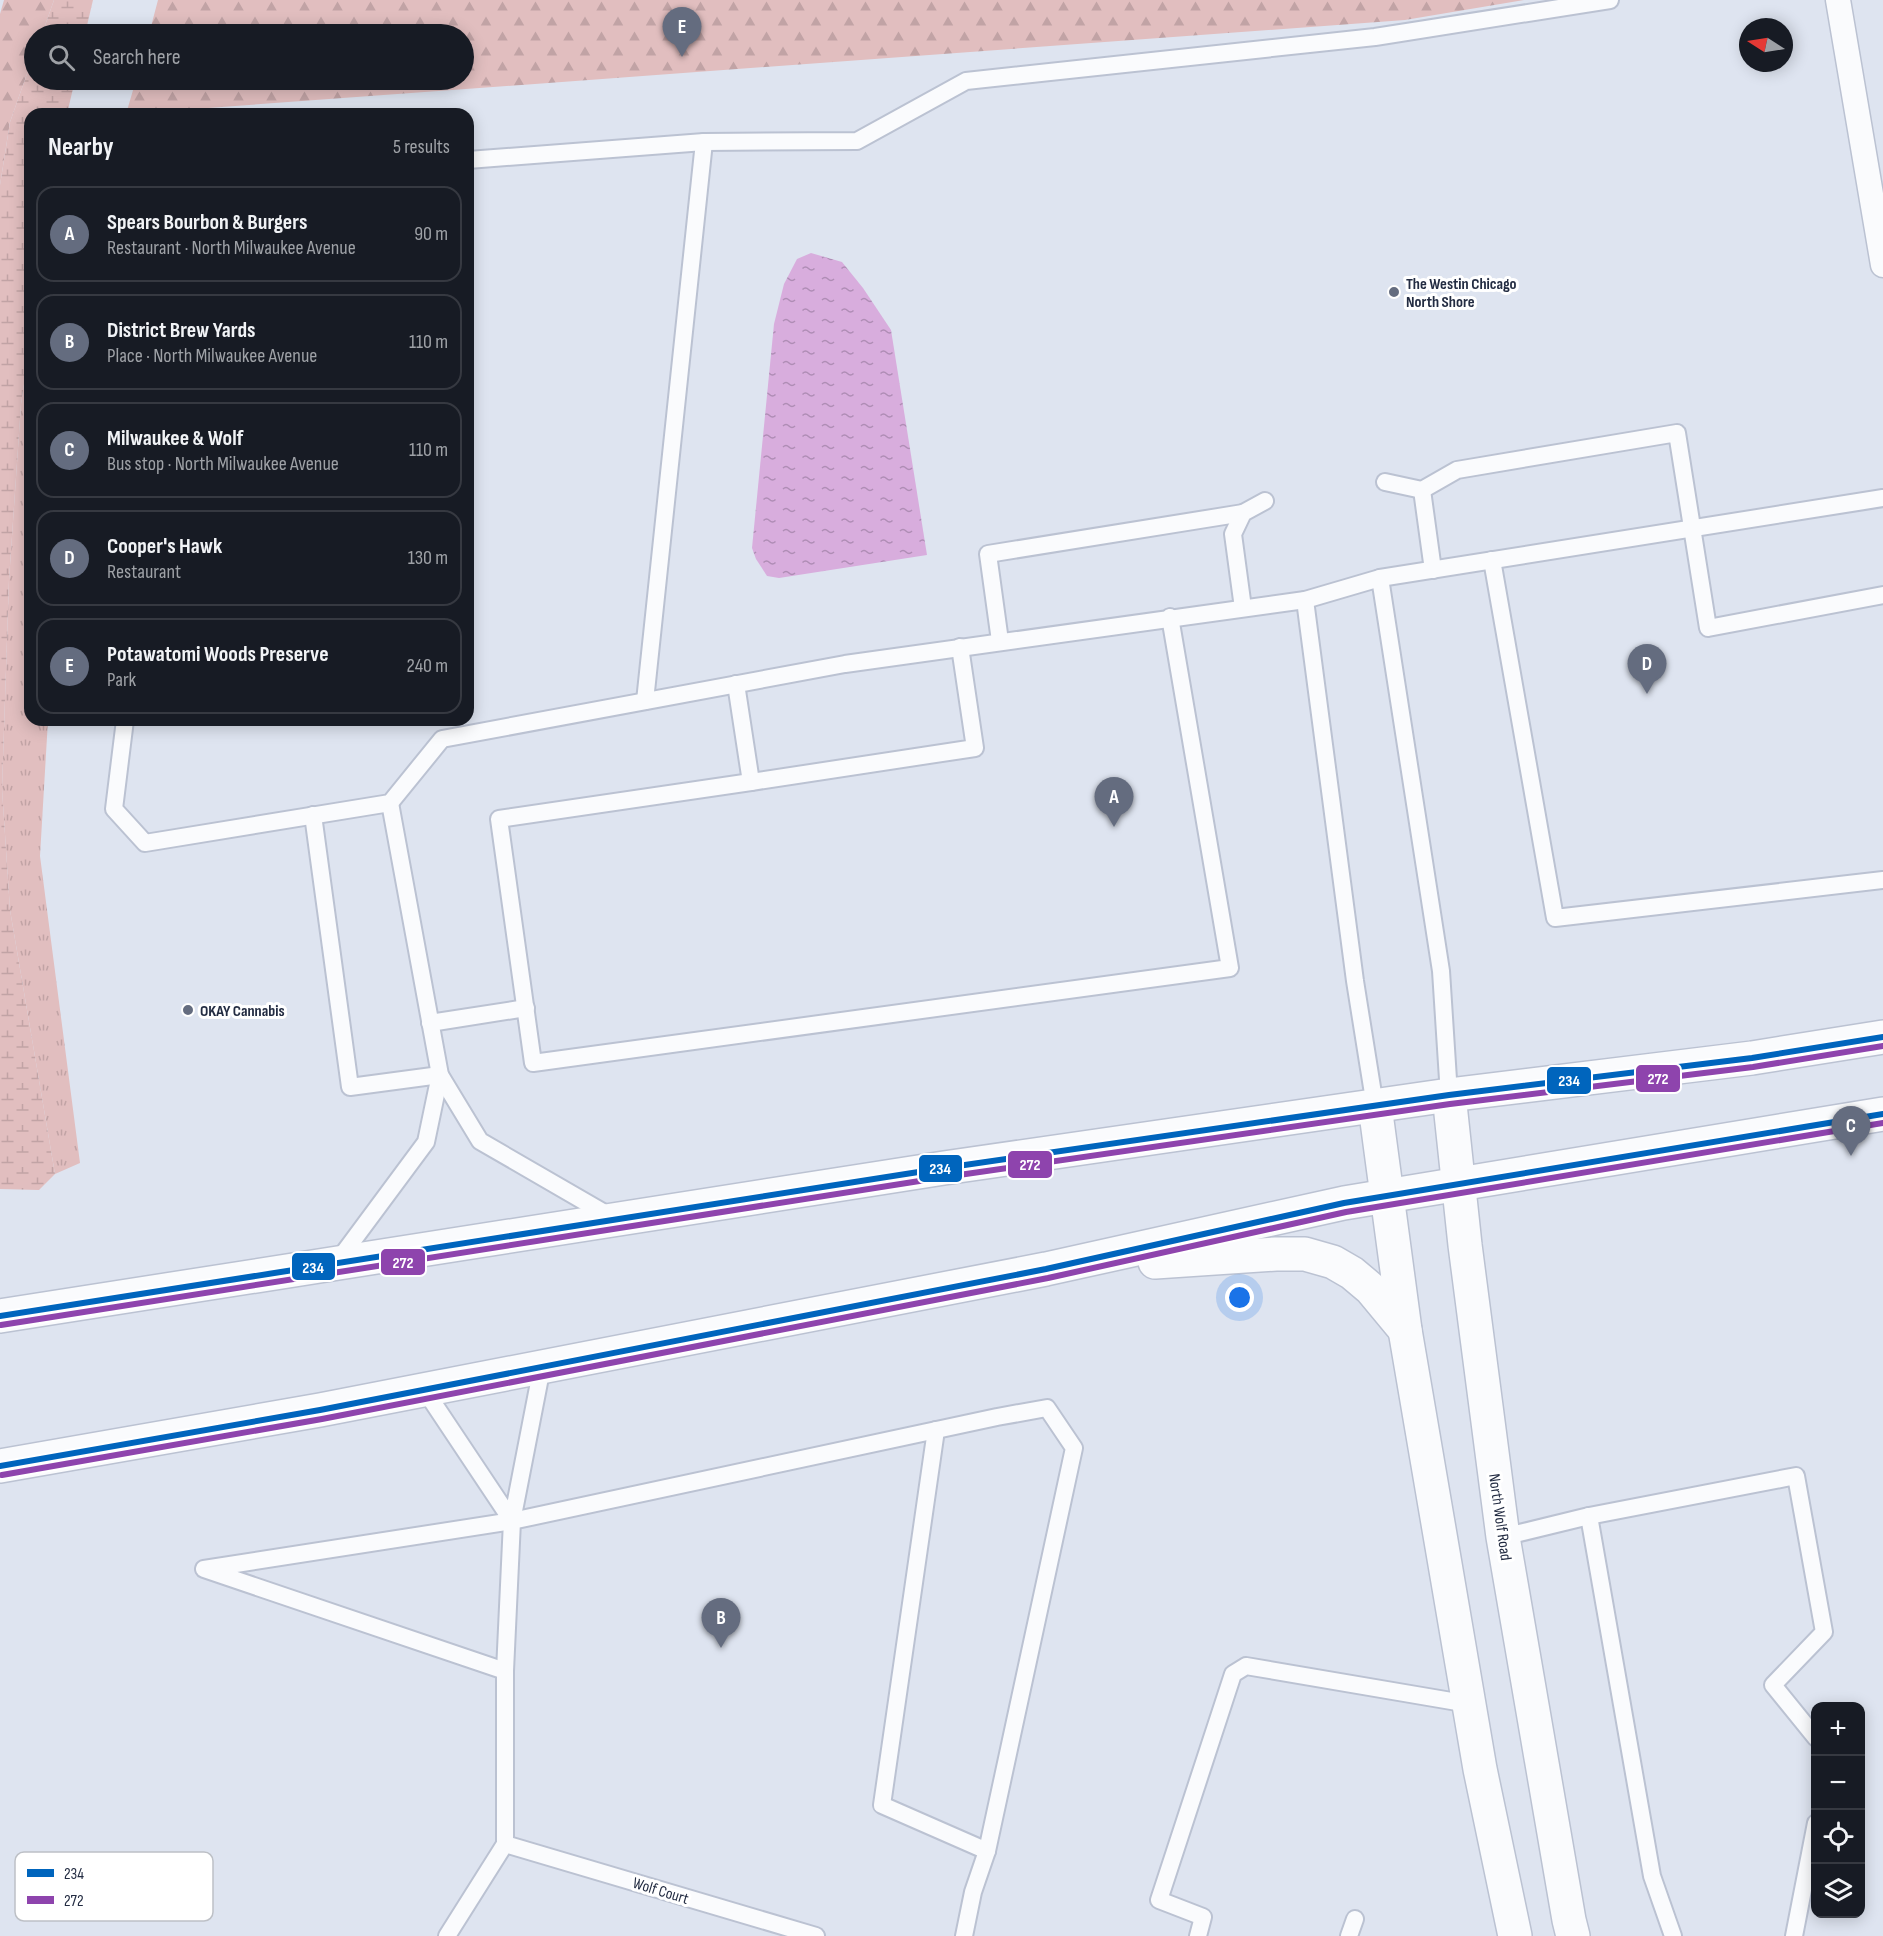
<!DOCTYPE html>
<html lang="en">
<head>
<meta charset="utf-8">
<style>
	body { margin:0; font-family:"Sofia Sans Condensed",sans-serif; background:#20242c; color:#f1f3f6 }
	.controls { position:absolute; right:18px; bottom:18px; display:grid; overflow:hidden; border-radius:12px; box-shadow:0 3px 15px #0003 }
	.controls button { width:54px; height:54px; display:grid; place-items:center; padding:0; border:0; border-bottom:2px solid #363941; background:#171b24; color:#f1f3f6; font:30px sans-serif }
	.compass { position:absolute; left:1739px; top:18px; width:54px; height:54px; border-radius:50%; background:#171b24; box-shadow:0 3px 15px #0003; rotate:282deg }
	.you { position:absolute; left:1240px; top:1298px; width:21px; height:21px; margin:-15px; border:4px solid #fff; border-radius:50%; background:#1a73e8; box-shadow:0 0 0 9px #1a73e833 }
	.badge { display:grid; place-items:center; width:39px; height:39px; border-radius:50%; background:#646c7f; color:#fff; font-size:20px; font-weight:700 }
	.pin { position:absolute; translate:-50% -50px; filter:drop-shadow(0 2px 3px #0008) }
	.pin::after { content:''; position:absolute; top:32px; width:21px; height:18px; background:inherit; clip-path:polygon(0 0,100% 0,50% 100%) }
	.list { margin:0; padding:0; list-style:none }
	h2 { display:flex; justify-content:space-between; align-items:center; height:78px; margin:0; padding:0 24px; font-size:26px }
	h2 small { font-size:20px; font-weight:400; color:#9ea1a6 }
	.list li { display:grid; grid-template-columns:39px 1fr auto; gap:18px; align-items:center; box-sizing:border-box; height:96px; margin:0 12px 12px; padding:0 12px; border:2px solid #363941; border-radius:18px }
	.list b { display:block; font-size:22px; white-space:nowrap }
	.list p { margin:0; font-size:20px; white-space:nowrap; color:#9ea1a6 }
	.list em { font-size:20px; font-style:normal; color:#9ea1a6 }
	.icon { flex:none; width:33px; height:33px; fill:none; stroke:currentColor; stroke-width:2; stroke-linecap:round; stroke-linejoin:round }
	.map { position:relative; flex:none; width:1883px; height:1936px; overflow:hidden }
	.search { position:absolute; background:#171b24; box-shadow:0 3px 15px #0003; left:24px; top:24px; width:450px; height:66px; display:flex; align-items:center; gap:15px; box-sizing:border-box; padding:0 21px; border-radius:33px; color:#9ea1a6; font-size:22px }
	.panel { position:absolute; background:#171b24; box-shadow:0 3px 15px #0003; left:24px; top:108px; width:450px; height:618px; border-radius:18px }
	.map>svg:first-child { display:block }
	.grass { fill:url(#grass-tufts) }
	.forest { fill:url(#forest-firs) }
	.wetland { fill:url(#wetland-marsh) }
	.water { fill:url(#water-ripples) }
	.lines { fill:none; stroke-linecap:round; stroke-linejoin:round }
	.service-casing { stroke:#bbc2d2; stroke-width:20 }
	.pedestrian-casing { stroke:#bbc2d2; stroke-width:27 }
	.secondary-casing { stroke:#bbc2d2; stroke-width:36 }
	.primary-casing { stroke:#bbc2d2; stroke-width:36 }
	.service { stroke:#fafbfd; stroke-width:16 }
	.pedestrian { stroke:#fafbfd; stroke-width:24 }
	.secondary { stroke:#fafbfd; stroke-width:33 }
	.primary { stroke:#fafbfd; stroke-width:33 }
	.bus-1-casing { stroke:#fff; stroke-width:10 }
	.bus-2-casing { stroke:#fff; stroke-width:10 }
	.bus-1 { stroke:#0065bd; stroke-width:6 }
	.bus-2 { stroke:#8e44ad; stroke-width:6 }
	.poi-dot { fill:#646c7f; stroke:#fff; stroke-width:2 }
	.labels { text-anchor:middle; stroke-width:6; stroke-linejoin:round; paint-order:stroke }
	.poi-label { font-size:16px; font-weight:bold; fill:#232c42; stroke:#fff; text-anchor:start }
	.street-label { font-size:16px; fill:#232c42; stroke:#fff }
	.key { fill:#fff; stroke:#bdc0c6; stroke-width:1.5 }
	.key-label { font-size:16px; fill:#232c42 }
	.line-badge { stroke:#fff; stroke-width:2 }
	.badge-label { font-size:16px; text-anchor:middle; font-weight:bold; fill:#fff }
</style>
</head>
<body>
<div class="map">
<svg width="1883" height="1936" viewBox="0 0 1883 1936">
	<defs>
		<pattern id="grass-tufts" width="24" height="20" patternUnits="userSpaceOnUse" patternTransform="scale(1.5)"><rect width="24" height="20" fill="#e1bebf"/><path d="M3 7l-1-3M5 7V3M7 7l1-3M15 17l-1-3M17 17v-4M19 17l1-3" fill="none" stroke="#c1a3a5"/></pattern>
		<pattern id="forest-firs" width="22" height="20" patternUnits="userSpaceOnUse" patternTransform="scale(1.5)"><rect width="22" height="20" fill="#e1bebf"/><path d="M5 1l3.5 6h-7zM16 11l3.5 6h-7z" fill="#c1a3a5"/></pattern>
		<pattern id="wetland-marsh" width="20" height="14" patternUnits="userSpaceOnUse" patternTransform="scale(1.5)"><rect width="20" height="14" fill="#e1bebf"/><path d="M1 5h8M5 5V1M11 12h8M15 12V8" fill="none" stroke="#c1a3a5"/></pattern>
		<pattern id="water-ripples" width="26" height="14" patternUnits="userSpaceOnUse" patternTransform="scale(1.5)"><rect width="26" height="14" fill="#d8addd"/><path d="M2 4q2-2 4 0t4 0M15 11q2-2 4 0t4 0" fill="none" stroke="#af8db5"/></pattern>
	</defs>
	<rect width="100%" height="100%" fill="#dee4f0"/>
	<polygon class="grass" points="30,344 30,720 48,720 40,856 80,1163 55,1174 10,910 2,789 9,580 21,404"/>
	<g class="forest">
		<polygon points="4,0 54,0 42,34 34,34 34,54 10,122 0,185 0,14"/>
		<polygon points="158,0 1524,0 1405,20 126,114 136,80 464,80 464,34 149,34"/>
	</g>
	<g class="wetland">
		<polygon points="54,0 93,0 85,34 42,34"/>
		<polygon points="34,54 34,80 75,80 67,114 30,114 30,344 21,404 9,580 2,789 10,910 55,1174 39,1190 0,1189 0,185 10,122"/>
	</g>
	<polygon class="water" points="811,253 842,262 863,288 891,330 927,555 779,578 767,576 756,559 752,548 774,324 784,284 797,259"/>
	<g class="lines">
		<defs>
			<g id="service">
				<polyline points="468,160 704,142 857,141 966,81 1375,37 1610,0"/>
				<polyline points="1385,482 1422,490 1457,470 1677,433 1708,628 1883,595"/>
				<polyline points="1422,490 1433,570"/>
				<polyline points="1492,560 1555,918 1883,880"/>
				<polyline points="1380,578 1441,971 1449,1095"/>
				<polyline points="1305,600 1355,981 1375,1106"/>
				<polyline points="1243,608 1233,534 1243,513 1265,501"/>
				<polyline points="1000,641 988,554 1243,513"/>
				<polyline points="736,684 751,782 499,819 533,1063 1230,968 1170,617"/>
				<polyline points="645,701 704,142"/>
				<polyline points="125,720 114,809 145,843 390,803 442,739 845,664 1305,600 1380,578 1883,498"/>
				<polyline points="751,782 975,748 960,647"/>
				<polyline points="390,803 440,1075 480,1141 613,1218"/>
				<polyline points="313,815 350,1087 440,1075"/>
				<polyline points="430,1023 526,1008"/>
				<polyline points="337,1262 426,1142 440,1075"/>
				<polyline points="424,1389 512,1521 542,1367"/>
				<polyline points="936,1430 882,1805 987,1851"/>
				<polyline points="1589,1516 1652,1876 1673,1936"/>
				<polyline points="1503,1537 1589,1516 1796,1476 1824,1632 1773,1685 1816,1738"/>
				<polyline points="505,1671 204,1569 512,1521"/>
				<polyline points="505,1844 816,1936"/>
				<polyline points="447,1936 505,1844 505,1671 512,1521 997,1417 1047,1408 1074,1448 987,1851 973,1892 964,1936"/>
				<polyline points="1198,1936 1203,1917 1159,1900 1233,1674 1246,1666 1469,1704"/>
				<polyline points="1349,1936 1355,1919"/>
				<polyline points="1794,1936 1816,1823"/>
			</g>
			<polyline id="pedestrian" points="1838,0 1883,265"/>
			<g id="secondary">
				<polyline points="1449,1095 1465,1245 1503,1537 1569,1920 1573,1936"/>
				<polyline points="1375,1106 1405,1330 1480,1769 1515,1936"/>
			</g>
			<g id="primary">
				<polyline points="1155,1262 1276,1254 1305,1254 1333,1262 1352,1273 1371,1289 1405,1330"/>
				<polyline points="0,1316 944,1168 1449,1095 1752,1058 1883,1037"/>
				<polyline points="0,1466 320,1410 1046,1269 1344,1203 1883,1114"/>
			</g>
		</defs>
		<use href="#service" class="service-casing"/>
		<use href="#pedestrian" class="pedestrian-casing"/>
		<use href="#secondary" class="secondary-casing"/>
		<use href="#primary" class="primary-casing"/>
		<use href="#service" class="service"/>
		<use href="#pedestrian" class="pedestrian"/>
		<use href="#secondary" class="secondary"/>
		<use href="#primary" class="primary"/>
		<defs>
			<g id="bus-1">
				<polyline points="0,1316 944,1168 1449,1095 1752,1058 1883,1037"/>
				<polyline points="0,1466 320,1410 1046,1269 1344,1203 1883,1114"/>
			</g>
			<g id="bus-2">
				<polyline points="1,1325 945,1177 1450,1104 1753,1067 1883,1046"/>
				<polyline points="2,1475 322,1419 1048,1278 1346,1212 1883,1123"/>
			</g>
		</defs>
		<use href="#bus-1" class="bus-1-casing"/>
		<use href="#bus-2" class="bus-2-casing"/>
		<use href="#bus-1" class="bus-1"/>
		<use href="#bus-2" class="bus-2"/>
	</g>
	<g class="poi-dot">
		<circle cx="1394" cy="292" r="6"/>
		<circle cx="188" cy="1010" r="6"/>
	</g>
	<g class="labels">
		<g class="poi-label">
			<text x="1406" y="289">The Westin Chicago<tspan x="1406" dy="18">North Shore</tspan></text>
			<text x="200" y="1016">OKAY Cannabis</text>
		</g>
		<g class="street-label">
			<text transform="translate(1501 1517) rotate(82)" y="6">North Wolf Road</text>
			<text transform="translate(661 1890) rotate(17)" y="6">Wolf Court</text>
		</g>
	</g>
	<rect x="15" y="1852" width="198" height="69" rx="9" class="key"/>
	<rect x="27" y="1869" width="27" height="8" fill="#0065bd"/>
	<rect x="27" y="1896" width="27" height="8" fill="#8e44ad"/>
	<g class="key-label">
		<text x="64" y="1879">234</text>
		<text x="64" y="1906">272</text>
	</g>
	<g class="line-badge">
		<rect x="1635" y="1064" width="46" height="29" rx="6" fill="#8e44ad"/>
		<rect x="1546" y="1066" width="46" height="29" rx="6" fill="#0065bd"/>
		<rect x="1007" y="1150" width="46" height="29" rx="6" fill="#8e44ad"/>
		<rect x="918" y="1154" width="45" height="29" rx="6" fill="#0065bd"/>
		<rect x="380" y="1248" width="46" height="28" rx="6" fill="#8e44ad"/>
		<rect x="291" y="1252" width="45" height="29" rx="6" fill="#0065bd"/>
	</g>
	<g class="badge-label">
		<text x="1658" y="1084">272</text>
		<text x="1569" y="1086">234</text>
		<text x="1030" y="1170">272</text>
		<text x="940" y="1174">234</text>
		<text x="403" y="1268">272</text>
		<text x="313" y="1273">234</text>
	</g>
</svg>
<div class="controls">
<button>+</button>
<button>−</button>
<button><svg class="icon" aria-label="locate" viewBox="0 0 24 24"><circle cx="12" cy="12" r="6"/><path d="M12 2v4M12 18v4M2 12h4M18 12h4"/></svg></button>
<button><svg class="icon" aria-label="layers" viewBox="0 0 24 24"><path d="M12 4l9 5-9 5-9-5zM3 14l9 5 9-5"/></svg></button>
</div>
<svg class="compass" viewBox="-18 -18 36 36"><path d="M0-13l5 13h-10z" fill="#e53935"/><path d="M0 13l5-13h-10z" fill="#9ea1a6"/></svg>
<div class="you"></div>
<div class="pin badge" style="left:1114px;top:827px">A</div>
<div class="pin badge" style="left:721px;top:1648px">B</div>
<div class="pin badge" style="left:1851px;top:1156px">C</div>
<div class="pin badge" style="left:1647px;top:694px">D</div>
<div class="pin badge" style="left:682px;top:57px">E</div>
<div class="search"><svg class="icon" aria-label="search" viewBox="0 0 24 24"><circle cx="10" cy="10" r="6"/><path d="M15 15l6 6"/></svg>Search here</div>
<section class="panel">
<h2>Nearby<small>5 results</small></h2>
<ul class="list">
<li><span class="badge">A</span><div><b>Spears Bourbon &amp; Burgers</b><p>Restaurant · North Milwaukee Avenue</p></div><em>90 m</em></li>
<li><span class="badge">B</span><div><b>District Brew Yards</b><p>Place · North Milwaukee Avenue</p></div><em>110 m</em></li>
<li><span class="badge">C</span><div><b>Milwaukee &amp; Wolf</b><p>Bus stop · North Milwaukee Avenue</p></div><em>110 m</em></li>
<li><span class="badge">D</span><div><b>Cooper's Hawk</b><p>Restaurant</p></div><em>130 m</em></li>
<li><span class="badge">E</span><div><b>Potawatomi Woods Preserve</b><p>Park</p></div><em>240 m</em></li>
</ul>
</section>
</div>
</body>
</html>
